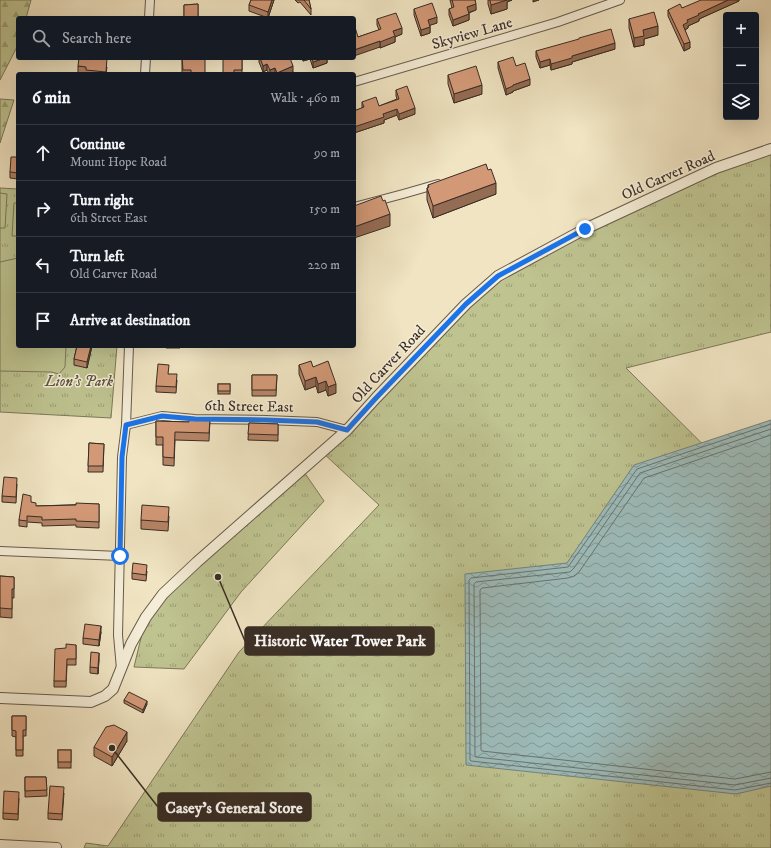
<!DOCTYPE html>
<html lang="en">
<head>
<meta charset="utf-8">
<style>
	body { margin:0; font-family:"IM FELL DW Pica",serif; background:#20242c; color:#f1f3f6 }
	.controls { position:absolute; right:12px; top:12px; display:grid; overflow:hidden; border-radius:4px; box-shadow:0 4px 16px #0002 }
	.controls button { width:36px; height:36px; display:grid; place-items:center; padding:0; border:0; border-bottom:1px solid #363941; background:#171b24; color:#f1f3f6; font:20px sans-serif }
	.stop { position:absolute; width:12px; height:12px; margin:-9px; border:3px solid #1a73e8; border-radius:50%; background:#fff }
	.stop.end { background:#1a73e8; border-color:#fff; box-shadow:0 1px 4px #0008 }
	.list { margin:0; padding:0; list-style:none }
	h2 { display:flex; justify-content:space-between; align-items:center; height:52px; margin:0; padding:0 16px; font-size:17px }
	h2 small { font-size:13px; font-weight:400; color:#9ea1a6 }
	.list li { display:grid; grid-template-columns:26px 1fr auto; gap:12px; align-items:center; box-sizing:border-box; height:56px; padding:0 16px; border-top:1px solid #363941 }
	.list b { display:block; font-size:15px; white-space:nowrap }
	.list p { margin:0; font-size:13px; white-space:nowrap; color:#9ea1a6 }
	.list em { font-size:13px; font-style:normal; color:#9ea1a6 }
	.icon { flex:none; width:22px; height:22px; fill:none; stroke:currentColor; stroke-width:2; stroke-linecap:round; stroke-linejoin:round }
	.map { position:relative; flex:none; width:771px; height:848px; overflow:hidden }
	.search { position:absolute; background:#171b24; box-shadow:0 4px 16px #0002; left:16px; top:16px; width:340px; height:44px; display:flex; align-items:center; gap:10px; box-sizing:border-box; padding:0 14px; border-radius:4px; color:#9ea1a6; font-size:15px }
	.panel { position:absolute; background:#171b24; box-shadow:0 4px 16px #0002; left:16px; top:72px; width:340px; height:276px; border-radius:4px }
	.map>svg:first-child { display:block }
	.forest { fill:url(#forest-firs); stroke:#7b785a }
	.park { fill:url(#park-tufts); stroke:#7b785a }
	.garden { fill:#bec390; stroke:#7b785a }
	.water { fill:url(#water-waves); stroke:#75837f }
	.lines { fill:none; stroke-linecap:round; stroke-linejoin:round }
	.shore { stroke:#6a7470; stroke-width:1 }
	.minor-casing { stroke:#665b4c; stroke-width:10 }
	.tertiary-casing { stroke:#665b4c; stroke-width:12 }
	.minor { stroke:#f5edd7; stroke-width:8 }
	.tertiary { stroke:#f5edd7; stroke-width:10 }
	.wall { fill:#b58466; stroke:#382d25 }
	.shaded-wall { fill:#946b53; stroke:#382d25 }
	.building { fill:#d39977; stroke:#382d25 }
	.route { stroke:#1a73e8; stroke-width:5 }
	.labels { text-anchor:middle; stroke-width:3; stroke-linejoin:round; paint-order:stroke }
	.street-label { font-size:15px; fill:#382d25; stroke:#f5edd7 }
	.park-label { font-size:15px; font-style:italic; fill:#5a5240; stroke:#f5edd7 }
	.leader { fill:none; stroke:#382d25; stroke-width:1.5 }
	.callout-dot { fill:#382d25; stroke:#f5edd7; stroke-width:1.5 }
	.callout { fill:#382d25; stroke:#382d25; stroke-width:1.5 }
	.callout-label { font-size:16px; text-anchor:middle; font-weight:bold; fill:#fff }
</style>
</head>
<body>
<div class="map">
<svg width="771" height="848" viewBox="0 0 771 848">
	<defs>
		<pattern id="forest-firs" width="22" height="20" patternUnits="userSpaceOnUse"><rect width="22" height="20" fill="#bec390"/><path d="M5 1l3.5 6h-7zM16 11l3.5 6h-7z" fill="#9b9f75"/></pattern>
		<pattern id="park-tufts" width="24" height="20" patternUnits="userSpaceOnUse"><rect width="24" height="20" fill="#bec390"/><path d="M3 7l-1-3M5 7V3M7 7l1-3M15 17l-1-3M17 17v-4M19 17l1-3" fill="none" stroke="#9b9f75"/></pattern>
		<pattern id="water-waves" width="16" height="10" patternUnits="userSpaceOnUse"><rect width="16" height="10" fill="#9dbcbb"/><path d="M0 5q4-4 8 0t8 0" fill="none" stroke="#819998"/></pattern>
	</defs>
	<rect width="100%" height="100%" fill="#f0e4c2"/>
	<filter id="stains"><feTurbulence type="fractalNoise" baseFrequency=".005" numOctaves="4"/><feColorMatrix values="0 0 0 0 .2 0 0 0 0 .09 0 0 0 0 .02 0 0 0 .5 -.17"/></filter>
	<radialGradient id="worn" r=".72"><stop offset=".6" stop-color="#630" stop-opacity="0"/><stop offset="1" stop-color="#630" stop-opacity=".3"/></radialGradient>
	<g class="forest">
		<polygon points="0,0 31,0 26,18 18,18 18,45 0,80"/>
		<polygon points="0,99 14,100 0,143"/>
	</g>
	<g class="park">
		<polygon points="771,150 771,332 626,368 771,512 771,848 84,848 86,843 108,846 239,652 379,505 322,452 498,276 743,159"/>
		<polygon points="0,188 18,189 18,346 117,346 111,418 0,412"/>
		<polygon points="302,469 324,501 241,592 184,669 134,667 146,617 163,594"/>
	</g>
	<g class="garden">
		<polygon points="0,193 7,194 5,228 0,228"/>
		<polygon points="14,203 18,203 18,236 12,236"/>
		<polygon points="18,258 18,346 66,346 65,367 59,374 51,372 0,371 0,262"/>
	</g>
	<polygon class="water" points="771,420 771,786 736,794 466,765 465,574 567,563 634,465"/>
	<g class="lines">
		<g class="shore">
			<polyline points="771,424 637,469 568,567 471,578 469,580 470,760 471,761 735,790 771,783"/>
			<polyline points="771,429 640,473 574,568 570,572 476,582 474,584 475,755 476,757 735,785 771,778"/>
			<polyline points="771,435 644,478 579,572 574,576 568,578 482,588 480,590 481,750 482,751 735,779 771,772"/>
		</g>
		<defs>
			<g id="minor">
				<polyline points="149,18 150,0"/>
				<polyline points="145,74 146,58"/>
				<polyline points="354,82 558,22 620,0"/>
				<polyline points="354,207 403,194 438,184"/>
				<polyline points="126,425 162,416 195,419 266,420 317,422 347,430"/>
				<polyline points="0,551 120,556"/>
				<polyline points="121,669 118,635 122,457 126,425 129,346"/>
				<polyline points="0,844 57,847"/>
			</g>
			<polyline id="tertiary" points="0,698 91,702 105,696 113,689 131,644 146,617 163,594 197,562 347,430 376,398 466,304 498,276 585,229 716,168 771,149"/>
		</defs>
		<use href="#minor" class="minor-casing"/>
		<use href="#tertiary" class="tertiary-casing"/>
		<use href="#minor" class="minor"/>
		<use href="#tertiary" class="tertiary"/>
	</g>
	<g class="wall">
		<polygon points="251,0 274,0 268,18 249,11 249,5"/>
		<polygon points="295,0 309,0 311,9 311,15 300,2 298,3"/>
		<polygon points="450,0 475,0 476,10 469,13 469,20 453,26 449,15 449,9 452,8"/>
		<polygon points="488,0 512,0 507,2 507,9 491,14 488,4"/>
		<polygon points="739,0 739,1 699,19 699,21 688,26 688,28 685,30 690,48 684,51 668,16 668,10"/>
		<polygon points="198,4 198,18 184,18 184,5"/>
		<polygon points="414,9 437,23 430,25 430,33 421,36 414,15"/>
		<polygon points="377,19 402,34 395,37 395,42 380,48 380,47 358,37 379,30 377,25"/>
		<polygon points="629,19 658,35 644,39 644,45 634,47 629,28"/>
		<polygon points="615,49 572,62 572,64 551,70 550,65 540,68 536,57 536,51"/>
		<polygon points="182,58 205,74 182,74"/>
		<polygon points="242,58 242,74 223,74"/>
		<polygon points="259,58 283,58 293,72 289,74 269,74 267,70 263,72 259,62"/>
		<polygon points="302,58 327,58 327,63 313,68 310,59 303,61"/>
		<polygon points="498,62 516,66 530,85 513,91 513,92 506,95 498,68"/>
		<polygon points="78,66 107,67 106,74 78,74"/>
		<polygon points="448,75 482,94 454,103 448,84"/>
		<polygon points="396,90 415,114 399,120 397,115 384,120 384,123 354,133 354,111 362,108 362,102 379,106 397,99 396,96"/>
		<polygon points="18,157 18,179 10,178 10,172"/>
		<polygon points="428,185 496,194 433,218 427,200 427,188 428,188"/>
		<polygon points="77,346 92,346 87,368 74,365 74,359"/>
		<polygon points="166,346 181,346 180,348 166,348"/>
		<polygon points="299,365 313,367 336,393 328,396 326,390 318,393 316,386 305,390 299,374"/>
		<polygon points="169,374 177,380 176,393 156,392 156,386"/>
		<polygon points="252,375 277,375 276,396 252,396"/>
		<rect x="218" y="384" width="12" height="10"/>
		<polygon points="210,419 209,441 175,440 174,466 163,465 163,445 156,445 156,421 189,422"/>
		<polygon points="249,423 278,424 278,441 248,440"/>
		<polygon points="89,443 104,444 103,472 88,472"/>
		<polygon points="17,484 16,503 2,502 2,496"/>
		<polygon points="31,502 36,506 99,504 99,528 76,527 76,525 42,526 42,523 27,522 27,527 19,526 19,520"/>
		<polygon points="169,516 168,531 141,529 141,520"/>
		<polygon points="147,571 146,581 132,579 132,573"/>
		<polygon points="0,576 14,577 14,598 12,598 12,618 0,617"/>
		<polygon points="101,632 99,646 83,644 83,638"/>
		<polygon points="76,645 76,665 67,665 66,687 54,687 54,681 66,648"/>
		<polygon points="99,659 98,674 90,673 90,667"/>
		<polygon points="124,700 147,704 143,713 124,703"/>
		<polygon points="12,716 26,716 26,736 23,736 23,756 16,756 16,737 12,736"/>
		<polygon points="127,741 112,766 94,756 94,747"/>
		<rect x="58" y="750" width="13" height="18"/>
		<polygon points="25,777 46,777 47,796 25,797"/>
		<polygon points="64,793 62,820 48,819 48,813"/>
		<polygon points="19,798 18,820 3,819 3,813"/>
	</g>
	<g class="shaded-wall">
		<polygon points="272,0 274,0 268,18 268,12"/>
		<polygon points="505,0 512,0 507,2 507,9 491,14 491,5"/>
		<polygon points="533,0 539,0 533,2"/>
		<polygon points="728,0 739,0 739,1 699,19 699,21 688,26 688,28 683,31 683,25 687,20 698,14"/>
		<polygon points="476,4 476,10 467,13 467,7"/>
		<polygon points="469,14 469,20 453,26 453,20"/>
		<polygon points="437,17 437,23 428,26 428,20"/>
		<polygon points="658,26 658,35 644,39 644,45 634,47 634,38 643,30"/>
		<polygon points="430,27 430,33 421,36 421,30"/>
		<polygon points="402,28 402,34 395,37 395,42 380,48 380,42 393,31"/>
		<polygon points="380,41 380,47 354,56 354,50"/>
		<polygon points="690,42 690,48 684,51 684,44"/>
		<polygon points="615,43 615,49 572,62 572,64 551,70 551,64 572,56"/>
		<polygon points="303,58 310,58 310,59 303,61"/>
		<polygon points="325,58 327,58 327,63 313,68 313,62"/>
		<polygon points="550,59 550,65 540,68 540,62"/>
		<polygon points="267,64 267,70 263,72 263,66"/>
		<polygon points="293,66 293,72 289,74 277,74 277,73"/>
		<polygon points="275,68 275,74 270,74 270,70"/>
		<polygon points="530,79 530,85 513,91 513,92 506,95 506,89 513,85"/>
		<polygon points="482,85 482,94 454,103 454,94"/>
		<polygon points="415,108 415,114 399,120 399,114"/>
		<polygon points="397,109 397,115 384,120 384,123 354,133 354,127 383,114"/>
		<polygon points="496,183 496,194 433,218 433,206"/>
		<polygon points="390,214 390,226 354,238 354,227"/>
		<polygon points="91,346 92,346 87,368 87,362"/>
		<polygon points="316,377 316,386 305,390 305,381"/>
		<polygon points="326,381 326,390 318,393 318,384"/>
		<polygon points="336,384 336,393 328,396 328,387"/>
		<polygon points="101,626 101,632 99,646 99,640"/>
		<polygon points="99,653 99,659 98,674 98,668"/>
		<polygon points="147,701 147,704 143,713 143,710"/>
		<polygon points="127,732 127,741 112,766 112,757"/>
	</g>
	<g class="building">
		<polygon points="251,0 272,0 268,12 249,5"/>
		<polygon points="304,0 309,0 311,9"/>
		<polygon points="452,0 475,0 476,4 467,7 469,14 453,20 449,9 454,7"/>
		<polygon points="490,0 507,0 491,5"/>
		<polygon points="701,0 728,0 698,14 699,15 687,20 688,22 683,25 690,42 684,44 668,10 680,4 682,8"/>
		<polygon points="432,3 437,17 428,20 430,27 421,30 414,9"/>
		<polygon points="198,4 198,17 184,17 184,5"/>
		<polygon points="654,12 658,26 643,30 644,36 634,38 629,19"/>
		<polygon points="396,13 402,28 393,31 395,36 380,42 380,41 354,50 354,24 358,37 381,29 377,19"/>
		<polygon points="611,29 615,43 572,56 572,58 551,64 550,59 540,62 536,51 579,39 579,38"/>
		<polygon points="513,57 516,66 525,63 530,79 513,85 513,86 506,89 498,62"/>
		<polygon points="79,58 107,58 106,72 86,70 86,67 78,66"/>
		<polygon points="182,58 205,58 205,74 191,74 191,70 183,70"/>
		<polygon points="223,58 242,58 242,70 234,70 234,74 223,74"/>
		<polygon points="260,58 283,58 283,59 284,58 290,58 293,66 277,73 275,68 270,70 267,64 263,66"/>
		<polygon points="312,58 325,58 313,62"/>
		<polygon points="476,66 482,85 454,94 448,75"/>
		<polygon points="407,86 415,108 399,114 397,109 383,114 384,117 354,127 354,111 364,107 362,102 376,97 379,106 399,99 396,90"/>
		<polygon points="11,157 18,157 18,173 10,172"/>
		<polygon points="486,164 488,170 491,169 496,183 433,206 427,188 429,187 428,185"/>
		<polygon points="381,196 383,201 385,200 390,214 354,227 354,206"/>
		<polygon points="77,346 91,346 87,362 74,359"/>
		<polygon points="311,361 313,367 328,361 336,384 328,387 326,381 318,384 316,377 305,381 299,365"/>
		<polygon points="158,364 169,365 168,374 177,374 176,387 156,386"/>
		<polygon points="252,375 277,375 276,390 252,390"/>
		<rect x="218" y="384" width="12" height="7"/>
		<polygon points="189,418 210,419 209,433 175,432 174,458 163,457 163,437 156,437 156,421 189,422"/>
		<polygon points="249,423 278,424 278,435 248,434"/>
		<polygon points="89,443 104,444 103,466 88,466"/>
		<polygon points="4,477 17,478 16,497 2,496"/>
		<polygon points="23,494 31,496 31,502 36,503 36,506 76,505 76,503 99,504 99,522 76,521 76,519 42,520 42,517 27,516 27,521 19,520"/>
		<polygon points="142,505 169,507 168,522 141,520"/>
		<polygon points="133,563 147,565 146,575 132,573"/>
		<polygon points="0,576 14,577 14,589 12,589 12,609 0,608"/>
		<polygon points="85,624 101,626 99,640 83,638"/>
		<polygon points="66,644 76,645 76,659 67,659 66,681 54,681 55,649 66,648"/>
		<polygon points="91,652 99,653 98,668 90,667"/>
		<polygon points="129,692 147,701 143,710 124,700"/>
		<polygon points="12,716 26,716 26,730 23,730 23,750 16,750 16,731 12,730"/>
		<polygon points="114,725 127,732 112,757 94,747 106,727"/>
		<rect x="58" y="750" width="13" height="12"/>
		<polygon points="25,777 46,777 47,790 25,791"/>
		<polygon points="50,786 64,787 62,814 48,813"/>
		<polygon points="4,791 19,792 18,814 3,813"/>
	</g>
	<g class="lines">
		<polyline class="route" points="120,556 122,457 126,425 162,416 195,419 266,420 317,422 347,430 376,398 466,304 498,276 585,229"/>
	</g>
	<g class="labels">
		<g class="street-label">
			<text transform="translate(472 33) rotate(-16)" y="5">Skyview Lane</text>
			<text transform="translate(668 175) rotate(-24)" y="5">Old Carver Road</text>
			<text transform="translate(388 364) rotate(-47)" y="5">Old Carver Road</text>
			<text transform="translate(249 406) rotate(1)" y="5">6th Street East</text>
		</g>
		<g class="park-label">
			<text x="79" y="386">Lion's Park</text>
		</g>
	</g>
	<path class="leader" d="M218 577L245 641M112 748L158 807"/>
	<g class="callout-dot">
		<circle cx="218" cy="577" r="4"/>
		<circle cx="112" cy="748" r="4"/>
	</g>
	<g class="callout">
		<rect x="245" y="627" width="189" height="28" rx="4"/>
		<rect x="158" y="793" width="153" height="28" rx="4"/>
	</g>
	<g class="callout-label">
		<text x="340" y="646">Historic Water Tower Park</text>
		<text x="234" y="813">Casey's General Store</text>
	</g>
	<rect width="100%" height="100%" filter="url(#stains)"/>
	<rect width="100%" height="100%" fill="url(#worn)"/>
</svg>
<div class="controls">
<button>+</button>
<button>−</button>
<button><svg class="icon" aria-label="layers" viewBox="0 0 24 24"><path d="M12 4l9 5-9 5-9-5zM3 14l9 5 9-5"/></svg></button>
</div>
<div class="stop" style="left:120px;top:556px"></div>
<div class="stop end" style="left:585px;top:229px"></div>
<div class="search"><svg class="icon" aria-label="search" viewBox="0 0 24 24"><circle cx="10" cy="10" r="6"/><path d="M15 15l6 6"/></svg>Search here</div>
<section class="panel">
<h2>6 min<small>Walk · 460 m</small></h2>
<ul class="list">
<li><svg class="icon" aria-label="ahead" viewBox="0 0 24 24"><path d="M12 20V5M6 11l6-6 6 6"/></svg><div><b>Continue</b><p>Mount Hope Road</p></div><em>90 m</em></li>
<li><svg class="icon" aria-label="right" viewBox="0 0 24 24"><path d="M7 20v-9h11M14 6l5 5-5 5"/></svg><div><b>Turn right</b><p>6th Street East</p></div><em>150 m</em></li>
<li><svg class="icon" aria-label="left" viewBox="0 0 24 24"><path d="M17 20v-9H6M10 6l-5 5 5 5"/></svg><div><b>Turn left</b><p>Old Carver Road</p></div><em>220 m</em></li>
<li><svg class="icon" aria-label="arrive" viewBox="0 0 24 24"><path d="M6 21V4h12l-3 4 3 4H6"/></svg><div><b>Arrive at destination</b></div></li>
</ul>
</section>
</div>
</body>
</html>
